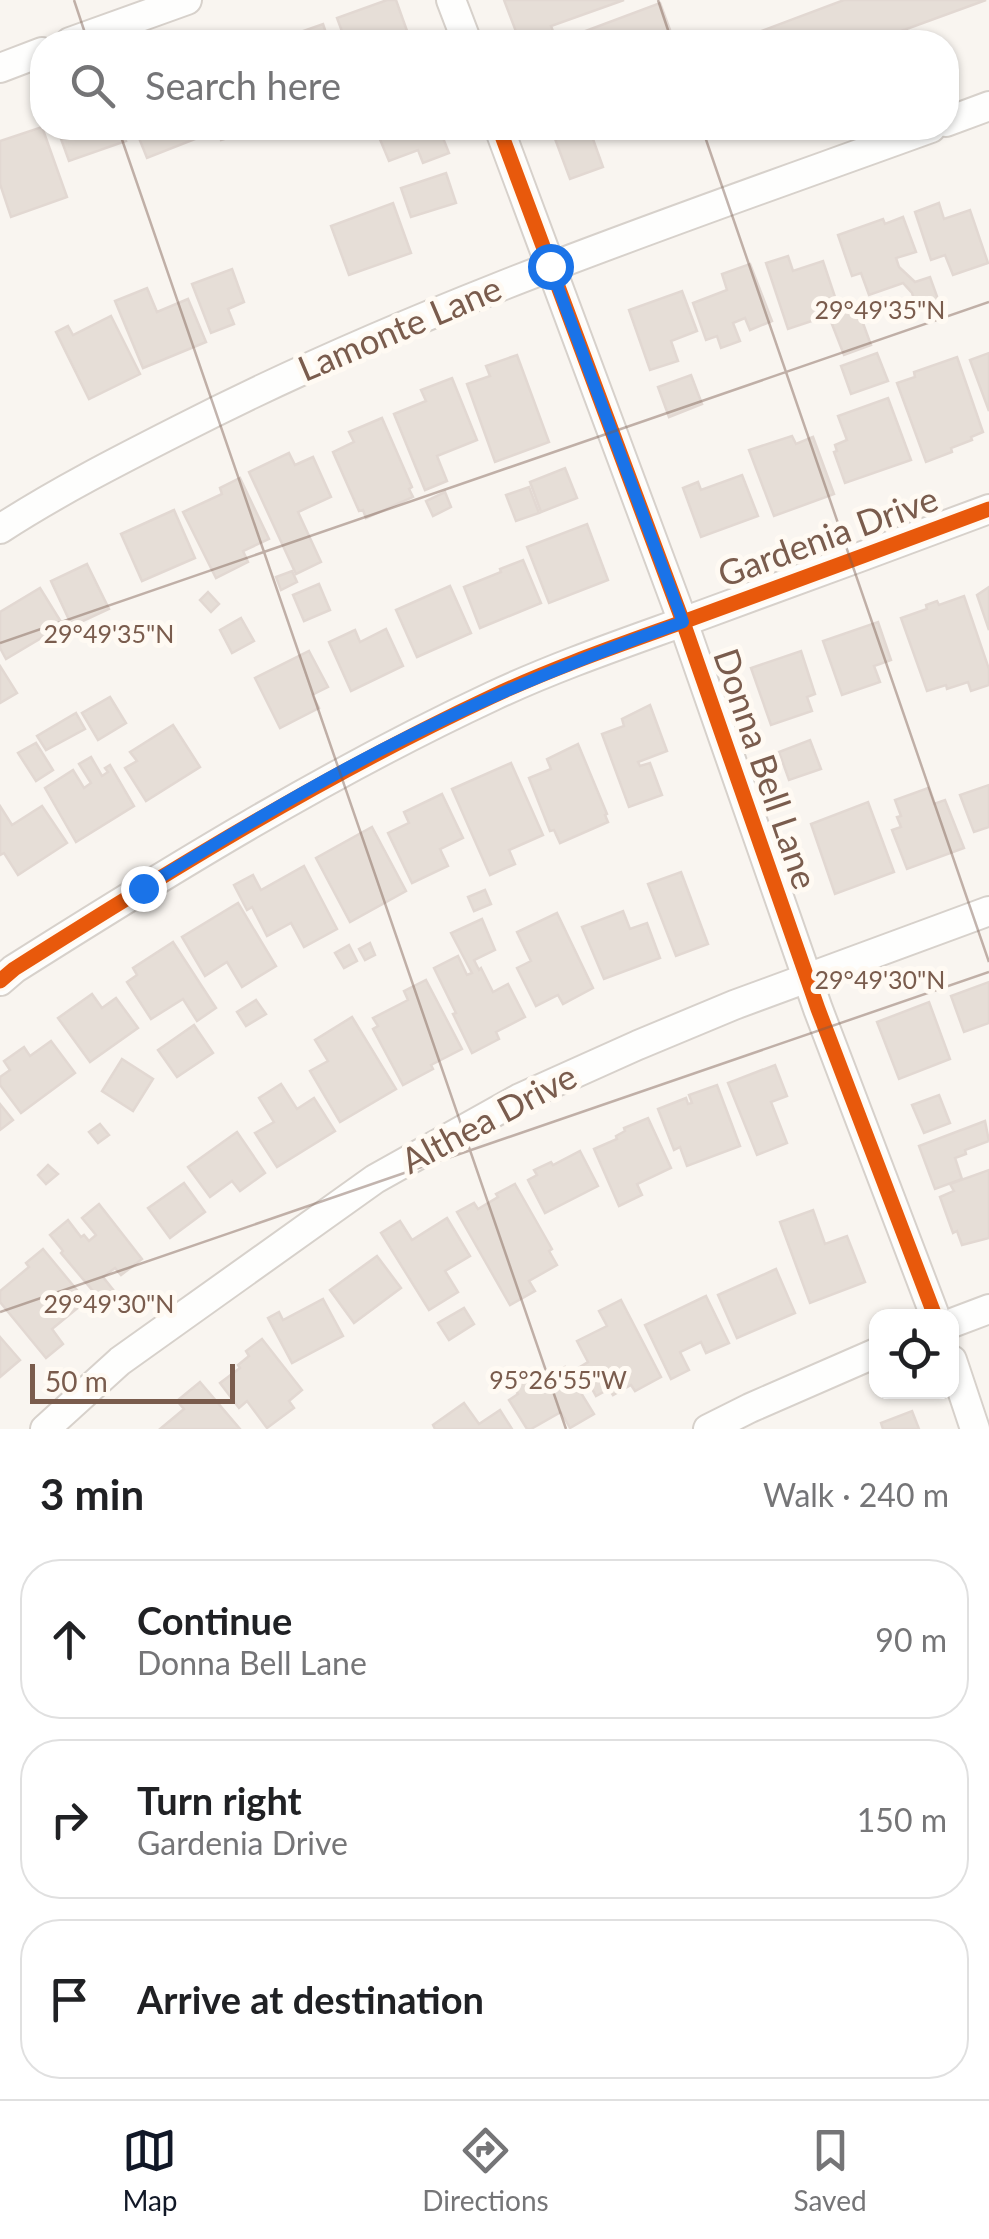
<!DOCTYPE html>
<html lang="en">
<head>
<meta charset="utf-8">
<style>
	body { margin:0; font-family:Lato,sans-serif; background:#f6f6f6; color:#202124 }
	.controls { position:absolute; right:30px; bottom:30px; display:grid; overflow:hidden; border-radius:20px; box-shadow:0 2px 8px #0004 }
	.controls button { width:90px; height:90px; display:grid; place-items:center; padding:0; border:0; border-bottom:2px solid #e0e0e0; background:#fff; color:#202124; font:50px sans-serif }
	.scale { position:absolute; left:30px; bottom:25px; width:205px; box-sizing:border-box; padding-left:10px; border:5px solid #7a5c4d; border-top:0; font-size:28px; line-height:35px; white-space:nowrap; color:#7a5c4d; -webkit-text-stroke:8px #fffaf3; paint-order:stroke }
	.stop { position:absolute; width:30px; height:30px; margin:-22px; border:8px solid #1a73e8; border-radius:50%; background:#fff }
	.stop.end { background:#1a73e8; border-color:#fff; box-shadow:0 2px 10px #0008 }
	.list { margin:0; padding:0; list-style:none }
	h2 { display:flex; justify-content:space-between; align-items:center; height:130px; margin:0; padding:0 40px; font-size:42px }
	h2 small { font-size:32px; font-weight:400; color:#757577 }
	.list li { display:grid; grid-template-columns:65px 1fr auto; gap:30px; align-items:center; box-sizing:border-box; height:160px; margin:0 20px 20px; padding:0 20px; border:2px solid #e0e0e0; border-radius:40px }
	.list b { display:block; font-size:38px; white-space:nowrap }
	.list p { margin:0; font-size:32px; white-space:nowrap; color:#757577 }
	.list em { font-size:32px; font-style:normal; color:#757577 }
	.icon { flex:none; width:55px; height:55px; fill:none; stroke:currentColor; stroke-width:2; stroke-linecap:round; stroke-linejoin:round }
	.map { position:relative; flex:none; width:989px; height:1429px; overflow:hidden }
	.search { position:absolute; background:#fff; box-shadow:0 2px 8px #0004; left:30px; right:30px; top:30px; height:110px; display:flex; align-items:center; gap:25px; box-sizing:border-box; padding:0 35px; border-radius:40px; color:#757577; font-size:38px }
	.sheet { height:670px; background:#fff }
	nav { display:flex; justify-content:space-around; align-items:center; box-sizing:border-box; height:140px; border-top:2px solid #e0e0e0; background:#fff; font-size:28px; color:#757577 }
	nav a { display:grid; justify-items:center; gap:5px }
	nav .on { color:#111827 }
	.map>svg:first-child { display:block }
	.building { fill:#e6ded7; stroke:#e2d8d2; stroke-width:2.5 }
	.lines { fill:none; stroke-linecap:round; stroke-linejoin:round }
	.minor-casing { stroke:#d7d1cb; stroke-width:32 }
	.minor { stroke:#fefefd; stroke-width:28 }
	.cycleway-casing { stroke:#fffaf3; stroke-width:21 }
	.cycleway { stroke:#e8590c; stroke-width:15 }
	.route { stroke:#1a73e8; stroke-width:12 }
	.ticks { fill:none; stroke:#7a5c4d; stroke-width:2.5; stroke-opacity:0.45 }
	.labels { text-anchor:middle; stroke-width:10; stroke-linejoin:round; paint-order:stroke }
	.street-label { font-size:35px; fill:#7a5c4d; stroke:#fffaf3 }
	.ticks-label { font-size:25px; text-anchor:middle; fill:#7a5c4d; stroke:#fffaf3; stroke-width:10; stroke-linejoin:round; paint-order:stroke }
</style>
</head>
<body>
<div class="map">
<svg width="989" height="1429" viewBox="0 0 989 1429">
	<rect width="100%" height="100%" fill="#f9f5f0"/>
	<g class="building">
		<polygon points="387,0 396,0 411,42 346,42 337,18"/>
		<polygon points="504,0 624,0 551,26 557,42 520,42"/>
		<polygon points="844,0 986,0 871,42 732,42"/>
		<polygon points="660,3 673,38 660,42 565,42 564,39"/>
		<polygon points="323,24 329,42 272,42"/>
		<polygon points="42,127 67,197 11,217 0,184 0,141"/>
		<polygon points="57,128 121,128 126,141 69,161"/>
		<polygon points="135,128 191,128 195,139 147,158"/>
		<polygon points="216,128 263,128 221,140"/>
		<polygon points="403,128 439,128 449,153 423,163 418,150 389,161 379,137"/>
		<polygon points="551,128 589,128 603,167 570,179"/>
		<polygon points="446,173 456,203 411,217 401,188"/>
		<polygon points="393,203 411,253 349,275 331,226"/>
		<polygon points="939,203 944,219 970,210 988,263 953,275 945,255 931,260 915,212"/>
		<polygon points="903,217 916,252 896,258 899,267 915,282 930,277 939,302 917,309 912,293 903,283 869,295 861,273 852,276 838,235 883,219 885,224"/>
		<polygon points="788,256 793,271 823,261 835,297 816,303 821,318 788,329 766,263"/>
		<polygon points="750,264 772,321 750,330 745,318 733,323 740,341 721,348 717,336 706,340 693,303 727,290 722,274"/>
		<polygon points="232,269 244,302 228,309 234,324 211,333 192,284"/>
		<polygon points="147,288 157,312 188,299 206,342 143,368 115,301"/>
		<polygon points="682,291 697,331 671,341 678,361 650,370 629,310"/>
		<polygon points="856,304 871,345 844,355 828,314"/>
		<polygon points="111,316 140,374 89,399 56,332 68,326 73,335"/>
		<polygon points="877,353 888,381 851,394 841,366"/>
		<polygon points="989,353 989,411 970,360"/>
		<polygon points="517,355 549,442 495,462 467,384 490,376 486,366"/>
		<polygon points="957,357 983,432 971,437 972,440 951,448 952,452 926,462 897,383 915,377 914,372"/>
		<polygon points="691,375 702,404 669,417 658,387"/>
		<polygon points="452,378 477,440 437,456 447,481 425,490 394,414 426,401 421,390"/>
		<polygon points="888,398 911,460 845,483 834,452 837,451 835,445 847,440 838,416"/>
		<polygon points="382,418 412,487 409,489 413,497 366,518 363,510 359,511 333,452 354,442 349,432"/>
		<polygon points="792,436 796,444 813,437 834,494 774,516 749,450"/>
		<polygon points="289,453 295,465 313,457 331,497 298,512 321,562 296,574 249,472"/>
		<polygon points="565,468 577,498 541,512 530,482"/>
		<polygon points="742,475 758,516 701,537 683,488 698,482 701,490"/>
		<polygon points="240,478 269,539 243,551 248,562 216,578 183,512 222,494 220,488"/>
		<polygon points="529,487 539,513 516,521 506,495"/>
		<polygon points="445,492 451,507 433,516 426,501"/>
		<polygon points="174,510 195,558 142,581 121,534"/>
		<polygon points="587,524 608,580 549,603 527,547"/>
		<polygon points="523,560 541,603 480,628 464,587 501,572 500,569"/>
		<polygon points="87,564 109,609 72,626 51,581"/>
		<polygon points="292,571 297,582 281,590 276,577"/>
		<polygon points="319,584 330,610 304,621 293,595"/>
		<polygon points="450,586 471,633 417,657 396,610"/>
		<polygon points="989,587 989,630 977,595"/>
		<polygon points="40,588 63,625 6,659 0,648 0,612"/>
		<polygon points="208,592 219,604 211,612 200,600"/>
		<polygon points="964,596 989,669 989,685 971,691 968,682 947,689 946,685 927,691 901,618 927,609 926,605 937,601 939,605"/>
		<polygon points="241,618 254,641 232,653 220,630"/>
		<polygon points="878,622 891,660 874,666 880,682 842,695 823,641"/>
		<polygon points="386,629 403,666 351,691 329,642 355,630 360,642"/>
		<polygon points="309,651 328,687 312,695 319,708 280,728 255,678"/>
		<polygon points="801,651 815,694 807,697 812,711 771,725 751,668"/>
		<polygon points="0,666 17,693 0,703"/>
		<polygon points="110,697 126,723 98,740 82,713"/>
		<polygon points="650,705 667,751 638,762 640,766 650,763 662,795 629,807 602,734 624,726 622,719"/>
		<polygon points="76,713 85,729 46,750 37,736"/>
		<polygon points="173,725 200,767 146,801 125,768 137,761 130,752"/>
		<polygon points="810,740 821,769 789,780 779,752"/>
		<polygon points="36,743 53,770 36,781 18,753"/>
		<polygon points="578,744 607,814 605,815 608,822 560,843 554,830 550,831 529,778 551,769 547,759"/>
		<polygon points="91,757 102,776 108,772 105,768 110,765 134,806 76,842 45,788 73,770 84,788 91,783 79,764"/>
		<polygon points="511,763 543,835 509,850 515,864 490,875 452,789"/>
		<polygon points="989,785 989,827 974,832 960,795"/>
		<polygon points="928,788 934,804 945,800 964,848 907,869 892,830 901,827 897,817 901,816 895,800"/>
		<polygon points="442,794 463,838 440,849 448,866 412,883 388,833 409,823 404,812"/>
		<polygon points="868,802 894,872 835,894 811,824"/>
		<polygon points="0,806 12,825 42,806 67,843 18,875 4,853 0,855"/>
		<polygon points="372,827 406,891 350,922 316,858"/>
		<polygon points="304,866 337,929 304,947 291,923 267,936 252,907 247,910 234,885 253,875 261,890"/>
		<polygon points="681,872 708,944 676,956 648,884"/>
		<polygon points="485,890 491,904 474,911 468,897"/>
		<polygon points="238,903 276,966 242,987 227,962 205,976 182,937"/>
		<polygon points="623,911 630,929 647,923 660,958 604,979 582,927"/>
		<polygon points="557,913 593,988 563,1004 558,995 536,1006 517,968 531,961 517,932"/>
		<polygon points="482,919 495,950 474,960 479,970 481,968 493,992 508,984 525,1017 496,1032 499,1039 472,1053 453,1014 456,1013 434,968 458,956 467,975 472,973 451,933"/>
		<polygon points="173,942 216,1008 197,1021 183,999 151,1019 127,982 137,975 133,968"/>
		<polygon points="370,943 375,955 365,960 359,949"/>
		<polygon points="349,945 357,961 344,968 335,953"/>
		<polygon points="426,980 462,1049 431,1065 433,1069 403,1085 373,1029 378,1026 373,1018 408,1000 404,991"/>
		<polygon points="989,982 989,1023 964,1032 951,996"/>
		<polygon points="92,994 102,1008 116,998 138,1028 90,1062 58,1018"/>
		<polygon points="256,1000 266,1014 246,1026 237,1012"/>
		<polygon points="929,1002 950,1059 899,1079 877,1022"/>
		<polygon points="352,1017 396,1089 340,1122 310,1071 328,1061 315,1040"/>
		<polygon points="194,1025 213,1053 177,1077 158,1050"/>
		<polygon points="51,1041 75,1073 21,1113 0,1085 0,1077 10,1070 4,1061 24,1047 30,1056"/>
		<polygon points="122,1059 153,1079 133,1111 102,1091"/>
		<polygon points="775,1065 787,1096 771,1102 787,1143 757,1155 728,1083"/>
		<polygon points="281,1084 297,1109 314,1098 335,1131 277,1167 255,1133 274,1122 259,1098"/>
		<polygon points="717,1085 740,1146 687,1166 680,1147 674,1150 658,1109 686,1098 688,1104 692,1103 689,1095"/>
		<polygon points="939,1095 950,1123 924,1133 912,1105"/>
		<polygon points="0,1104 13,1120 0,1130"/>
		<polygon points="648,1118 671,1168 637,1184 642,1195 619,1206 594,1149 617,1139 616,1136 625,1131 624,1128"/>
		<polygon points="985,1121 989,1141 965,1150 966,1154 955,1158 962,1179 935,1189 919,1146"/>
		<polygon points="100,1124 109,1135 98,1143 89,1132"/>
		<polygon points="237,1132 265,1173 240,1191 232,1181 210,1197 188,1167"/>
		<polygon points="580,1151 598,1186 545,1213 528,1180 537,1175 534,1170 551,1162 553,1165"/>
		<polygon points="48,1165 58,1174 46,1184 38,1175"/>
		<polygon points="989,1170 989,1238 962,1245 957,1231 953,1233 940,1197 954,1191 950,1184"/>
		<polygon points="184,1183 205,1212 170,1238 148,1208"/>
		<polygon points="515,1184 552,1249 549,1251 557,1265 529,1281 535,1291 510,1305 457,1212 474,1203 478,1209 498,1197 496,1194"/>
		<polygon points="99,1204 142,1259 121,1275 115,1268 103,1277 115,1292 103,1303 61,1253 63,1251 50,1235 68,1220 81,1237 84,1235 89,1241 96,1235 82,1218"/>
		<polygon points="813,1210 825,1244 847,1236 865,1282 810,1303 780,1222"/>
		<polygon points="447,1218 470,1256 445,1271 458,1292 429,1310 381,1233 400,1221 412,1240"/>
		<polygon points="43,1249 86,1301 52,1329 63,1344 46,1358 0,1302 0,1291 29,1267 26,1263"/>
		<polygon points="377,1256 401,1288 354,1323 330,1290"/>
		<polygon points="776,1269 795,1313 737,1338 718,1295"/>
		<polygon points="706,1296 729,1343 706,1353 701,1342 680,1352 689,1370 671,1379 645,1325"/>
		<polygon points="323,1299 343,1336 292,1363 268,1318 279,1312 283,1320"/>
		<polygon points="621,1300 661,1377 635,1391 631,1385 613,1395 609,1389 596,1396 580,1367 588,1362 577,1341 607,1326 599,1311"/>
		<polygon points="464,1308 474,1324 449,1340 438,1323"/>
		<polygon points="0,1337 20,1360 0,1377"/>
		<polygon points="262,1339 302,1390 289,1401 294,1408 267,1428 247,1401 239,1408 220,1383 240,1368 238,1365 249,1356 246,1351"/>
		<polygon points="565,1367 594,1414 570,1428 561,1412 531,1429 527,1429 509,1400 518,1394 514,1388 539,1372 544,1379"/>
		<polygon points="200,1382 240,1429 160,1429 184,1409 177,1401"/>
		<polygon points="464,1403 479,1424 500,1410 512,1429 435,1429 433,1425"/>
		<polygon points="912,1411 919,1429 883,1429 881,1423"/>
	</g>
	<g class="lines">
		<defs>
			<g id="minor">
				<polyline points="451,0 467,42"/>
				<polyline points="70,42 187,0"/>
				<polyline points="0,68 42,52"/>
				<polyline points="946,122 989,106"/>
				<polyline points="499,128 683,622 818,1009 935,1316"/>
				<path d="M 0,529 C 57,492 118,461 179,430 C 420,306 677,220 931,128"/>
				<path d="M 0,981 L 14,969 C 169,871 326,774 493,696 C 557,666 625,643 691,619 C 790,583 890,546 989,509"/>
				<polyline points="952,1323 989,1309"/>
				<polyline points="952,1360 975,1429"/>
				<polyline points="45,1429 120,1361 375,1179 520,1098 638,1045 734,1005 989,911"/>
				<polyline points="708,1429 750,1408 876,1353"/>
			</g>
		</defs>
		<use href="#minor" class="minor-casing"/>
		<use href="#minor" class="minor"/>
		<defs>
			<g id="cycleway">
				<polyline points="499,128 683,622 818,1009 935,1316"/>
				<path d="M 0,981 L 14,969 C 169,871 326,774 493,696 C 557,666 625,643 691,619 C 790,583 890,546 989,509"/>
			</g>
		</defs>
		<use href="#cycleway" class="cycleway-casing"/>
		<use href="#cycleway" class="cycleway"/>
	</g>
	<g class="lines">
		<path class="route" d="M 143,888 C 221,840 300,792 381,750 C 479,700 580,658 683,622 L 550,266"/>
	</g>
	<path class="ticks" d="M 74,0 L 88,42M 658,0 L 672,42M 118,128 L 566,1429M 702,128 L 989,962M 0,643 L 989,302M 0,1312 L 989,972"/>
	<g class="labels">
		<g class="street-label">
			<text transform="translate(400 329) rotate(-23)" y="12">Lamonte Lane</text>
			<text transform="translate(828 537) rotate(-20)" y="12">Gardenia Drive</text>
			<text transform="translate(765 769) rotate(71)" y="12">Donna Bell Lane</text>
			<text transform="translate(489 1119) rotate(-28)" y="12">Althea Drive</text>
		</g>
	</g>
	<g class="ticks-label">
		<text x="880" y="319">29°49'35"N</text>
		<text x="109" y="643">29°49'35"N</text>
		<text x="880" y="989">29°49'30"N</text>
		<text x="109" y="1313">29°49'30"N</text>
		<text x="558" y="1389">95°26'55"W</text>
	</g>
</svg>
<div class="controls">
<button><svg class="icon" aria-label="locate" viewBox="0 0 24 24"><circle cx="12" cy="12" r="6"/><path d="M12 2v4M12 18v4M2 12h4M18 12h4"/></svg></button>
</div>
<div class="scale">50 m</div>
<div class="stop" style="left:550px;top:266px"></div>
<div class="stop end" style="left:143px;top:888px"></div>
<div class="search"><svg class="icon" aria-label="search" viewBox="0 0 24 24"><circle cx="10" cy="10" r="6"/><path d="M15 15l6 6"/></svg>Search here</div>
</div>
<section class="sheet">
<h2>3 min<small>Walk · 240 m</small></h2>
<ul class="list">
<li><svg class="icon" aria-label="ahead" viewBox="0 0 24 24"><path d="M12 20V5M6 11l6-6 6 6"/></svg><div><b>Continue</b><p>Donna Bell Lane</p></div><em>90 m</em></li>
<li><svg class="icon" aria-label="right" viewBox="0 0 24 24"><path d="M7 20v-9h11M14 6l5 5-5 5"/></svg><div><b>Turn right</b><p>Gardenia Drive</p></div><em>150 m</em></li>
<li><svg class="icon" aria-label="arrive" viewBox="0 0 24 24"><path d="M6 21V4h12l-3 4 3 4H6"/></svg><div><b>Arrive at destination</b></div></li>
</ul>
</section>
<nav>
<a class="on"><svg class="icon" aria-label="map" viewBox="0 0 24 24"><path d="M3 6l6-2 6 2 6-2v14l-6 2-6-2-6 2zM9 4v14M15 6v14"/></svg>Map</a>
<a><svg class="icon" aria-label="directions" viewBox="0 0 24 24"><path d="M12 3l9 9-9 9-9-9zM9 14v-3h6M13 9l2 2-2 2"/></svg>Directions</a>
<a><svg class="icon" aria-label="saved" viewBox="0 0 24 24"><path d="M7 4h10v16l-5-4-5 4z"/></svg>Saved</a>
</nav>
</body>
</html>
